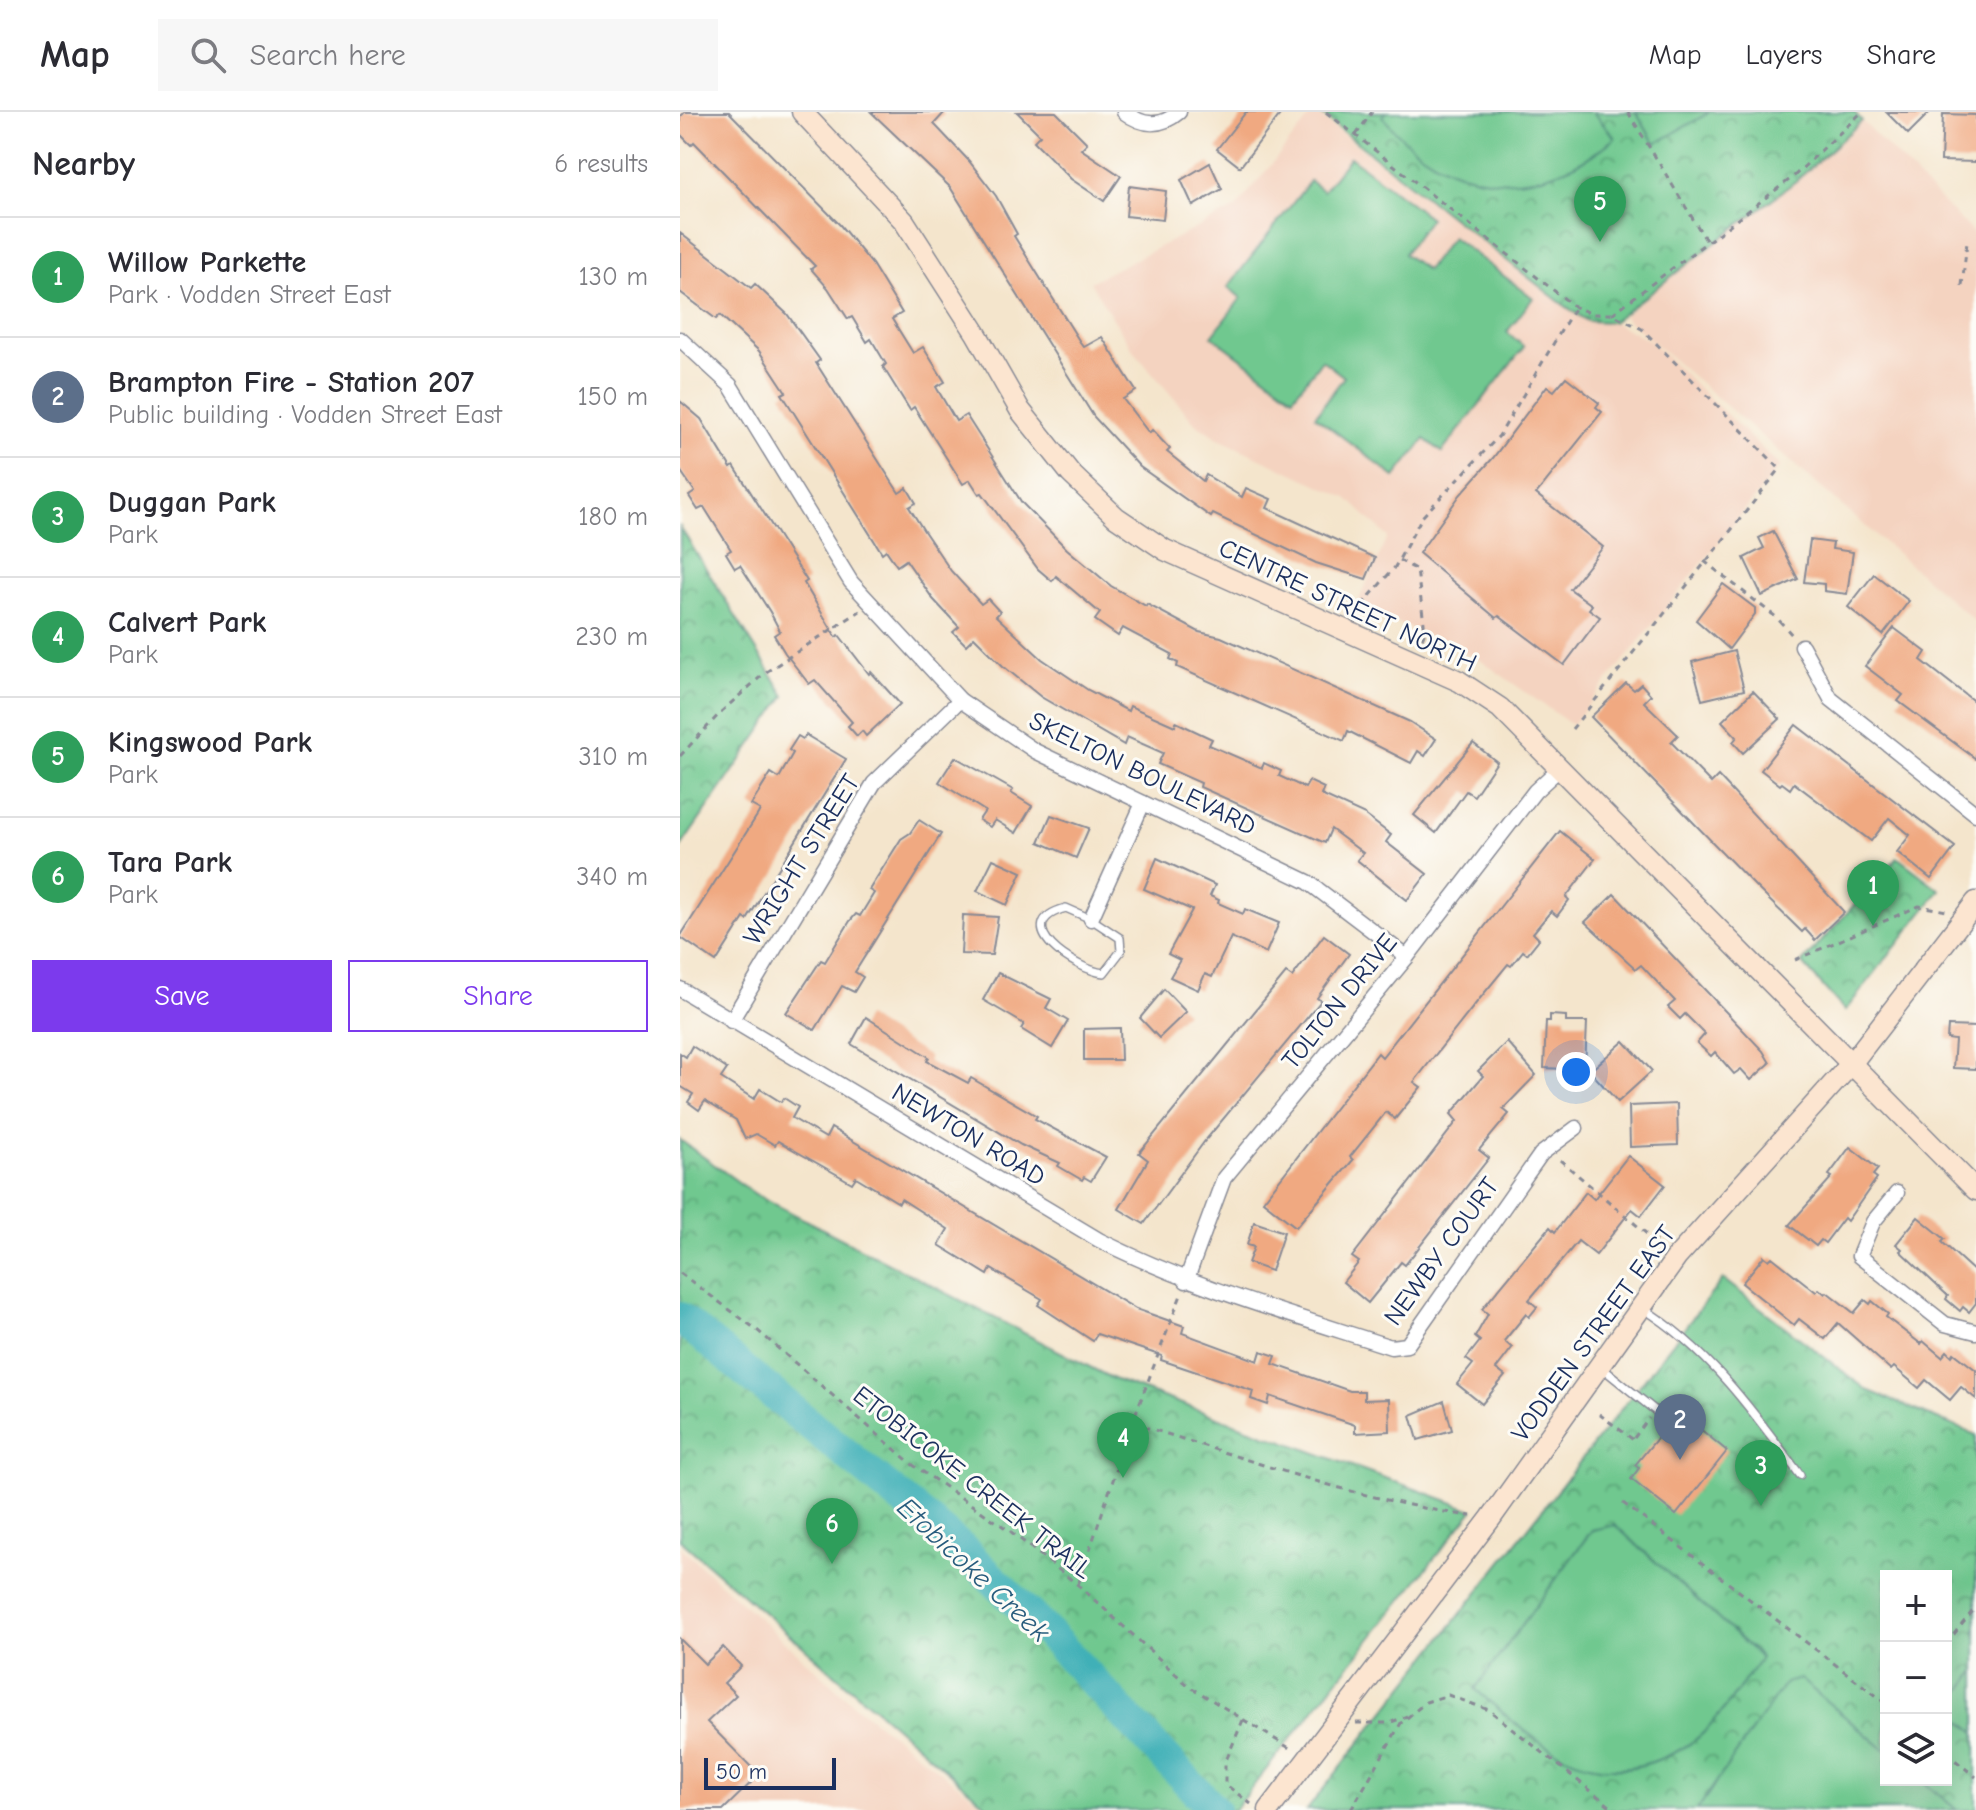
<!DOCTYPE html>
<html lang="en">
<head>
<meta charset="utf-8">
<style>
	body { margin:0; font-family:"Comic Neue",sans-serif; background:#f7f7f7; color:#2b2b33 }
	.controls { position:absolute; right:24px; bottom:24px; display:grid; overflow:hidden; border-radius:0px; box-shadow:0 8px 32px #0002 }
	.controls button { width:72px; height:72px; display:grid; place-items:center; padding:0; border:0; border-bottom:2px solid #e1e1e2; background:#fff; color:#2b2b33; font:40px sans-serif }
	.scale { position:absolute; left:24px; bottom:20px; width:132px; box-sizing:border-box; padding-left:8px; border:4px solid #1b2f5e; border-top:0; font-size:22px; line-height:28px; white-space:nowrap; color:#1b2f5e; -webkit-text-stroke:6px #fdfcf7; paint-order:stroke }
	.you { position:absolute; left:896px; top:960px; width:28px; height:28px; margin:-20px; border:6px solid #fff; border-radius:50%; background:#1a73e8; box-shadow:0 0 0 12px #1a73e833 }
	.badge { display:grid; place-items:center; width:52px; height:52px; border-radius:50%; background:#7c3aed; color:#fff; font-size:26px; font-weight:700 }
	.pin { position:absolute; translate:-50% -66px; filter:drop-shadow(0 2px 4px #0008) }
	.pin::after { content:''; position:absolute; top:42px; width:28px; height:24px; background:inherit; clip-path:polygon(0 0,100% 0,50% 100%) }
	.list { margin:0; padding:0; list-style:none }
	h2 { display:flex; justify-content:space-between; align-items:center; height:104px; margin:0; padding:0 32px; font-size:34px }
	h2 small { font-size:26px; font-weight:400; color:#7c7c81 }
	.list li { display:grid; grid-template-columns:52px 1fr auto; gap:24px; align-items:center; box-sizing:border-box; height:120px; padding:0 32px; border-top:2px solid #e1e1e2 }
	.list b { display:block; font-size:30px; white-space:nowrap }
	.list p { margin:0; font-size:26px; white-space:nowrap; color:#7c7c81 }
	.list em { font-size:26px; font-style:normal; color:#7c7c81 }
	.actions { display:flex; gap:16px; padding:24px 32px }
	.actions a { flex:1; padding:18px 0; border:2px solid #7c3aed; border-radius:0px; text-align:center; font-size:28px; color:#7c3aed }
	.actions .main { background:#7c3aed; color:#fff }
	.icon { flex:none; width:44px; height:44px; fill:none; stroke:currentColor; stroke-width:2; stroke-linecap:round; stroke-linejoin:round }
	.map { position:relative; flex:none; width:1296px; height:1698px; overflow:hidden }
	header { display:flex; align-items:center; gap:48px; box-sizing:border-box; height:112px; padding:0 40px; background:#fff; border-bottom:2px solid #e1e1e2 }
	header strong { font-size:38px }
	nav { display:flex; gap:44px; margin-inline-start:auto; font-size:28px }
	.search { width:560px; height:72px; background:#f7f7f7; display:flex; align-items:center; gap:20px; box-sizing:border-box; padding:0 28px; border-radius:0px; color:#7c7c81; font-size:30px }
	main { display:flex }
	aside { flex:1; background:#fff }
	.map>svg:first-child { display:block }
	.built { fill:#f4d3c0 }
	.park { fill:url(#park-crowns); stroke:#457c76; stroke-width:2; fill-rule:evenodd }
	.pitch { fill:#6fc88f; stroke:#457c76; stroke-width:2 }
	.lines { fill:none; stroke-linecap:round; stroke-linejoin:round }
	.river { stroke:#3fb0b7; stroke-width:32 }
	.building { fill:#f0a981 }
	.lane-casing { stroke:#888a95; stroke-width:10 }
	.street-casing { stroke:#888a95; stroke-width:17 }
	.secondary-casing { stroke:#888a95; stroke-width:23 }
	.path { stroke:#888a95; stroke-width:3; stroke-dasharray:6 6; stroke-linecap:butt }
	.lane { stroke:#fff; stroke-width:7 }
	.street { stroke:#fff; stroke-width:14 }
	.secondary { stroke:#fce5d0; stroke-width:20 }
	.labels { text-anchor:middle; stroke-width:6; stroke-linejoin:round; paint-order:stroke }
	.street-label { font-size:26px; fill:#1b2f5e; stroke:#fdfcf7 }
	.water-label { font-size:28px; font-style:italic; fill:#285c7d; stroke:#fdfcf7 }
</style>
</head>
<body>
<header>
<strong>Map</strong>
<div class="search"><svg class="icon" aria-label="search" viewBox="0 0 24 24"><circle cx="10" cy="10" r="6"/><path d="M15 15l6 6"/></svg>Search here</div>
<nav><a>Map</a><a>Layers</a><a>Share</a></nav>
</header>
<main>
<aside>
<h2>Nearby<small>6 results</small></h2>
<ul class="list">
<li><span class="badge" style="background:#2e9e5b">1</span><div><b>Willow Parkette</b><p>Park · Vodden Street East</p></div><em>130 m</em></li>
<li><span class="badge" style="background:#5c6f8a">2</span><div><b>Brampton Fire - Station 207</b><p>Public building · Vodden Street East</p></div><em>150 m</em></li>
<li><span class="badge" style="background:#2e9e5b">3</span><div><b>Duggan Park</b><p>Park</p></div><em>180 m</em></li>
<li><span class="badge" style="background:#2e9e5b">4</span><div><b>Calvert Park</b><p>Park</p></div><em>230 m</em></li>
<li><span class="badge" style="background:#2e9e5b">5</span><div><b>Kingswood Park</b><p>Park</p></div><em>310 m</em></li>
<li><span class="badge" style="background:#2e9e5b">6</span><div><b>Tara Park</b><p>Park</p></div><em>340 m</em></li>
</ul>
<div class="actions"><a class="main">Save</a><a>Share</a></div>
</aside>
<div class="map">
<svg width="1296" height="1698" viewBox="0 0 1296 1698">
	<defs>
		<pattern id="park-crowns" width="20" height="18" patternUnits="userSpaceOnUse" patternTransform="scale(2)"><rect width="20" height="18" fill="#6fc88f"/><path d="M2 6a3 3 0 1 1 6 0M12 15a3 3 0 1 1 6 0" fill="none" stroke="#5aa378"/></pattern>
	</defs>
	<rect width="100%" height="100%" fill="#fdfcf7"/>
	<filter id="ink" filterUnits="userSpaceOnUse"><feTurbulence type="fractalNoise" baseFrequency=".0125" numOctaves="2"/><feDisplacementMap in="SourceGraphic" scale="16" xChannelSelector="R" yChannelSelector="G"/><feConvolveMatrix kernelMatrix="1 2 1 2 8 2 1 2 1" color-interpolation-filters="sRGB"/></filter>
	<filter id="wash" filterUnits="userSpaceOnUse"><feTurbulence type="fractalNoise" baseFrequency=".006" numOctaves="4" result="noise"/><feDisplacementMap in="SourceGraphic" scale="32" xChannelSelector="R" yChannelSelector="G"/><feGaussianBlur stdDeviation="1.8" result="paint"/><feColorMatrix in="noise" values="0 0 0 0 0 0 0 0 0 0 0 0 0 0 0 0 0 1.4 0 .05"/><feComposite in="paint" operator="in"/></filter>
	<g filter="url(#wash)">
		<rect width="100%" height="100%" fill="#f4e5cc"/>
		<g class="built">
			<polygon points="634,0 881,191 907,209 932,210 970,229 1100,354 892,613 800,548 677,492 708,425 667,386 541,328 515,311 453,238 410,170 556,96"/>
			<polygon points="1182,9 1296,124 1296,510 943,204"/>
			<polygon points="0,1435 178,1596 310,1698 0,1698"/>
		</g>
		<g class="park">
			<polygon points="638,0 1174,0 1182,9 1117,68 932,210 907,209 881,191"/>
			<polygon points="0,415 105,584 0,736"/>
			<polygon points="1217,745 1260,778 1165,899 1122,851"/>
			<polygon points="0,1028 75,1082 433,1267 793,1398 554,1698 312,1698 0,1428"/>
			<path d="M 1043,1167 L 1187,1278 L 1296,1323 L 1296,1698 L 627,1698 ZM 1206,1464 L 1266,1464 L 1266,1668 L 1206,1668 Z"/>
		</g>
		<g class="pitch">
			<path d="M 706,0 L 913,0 L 935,26 C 859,91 763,82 702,4 Z"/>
			<polygon points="956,0 1030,0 975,32"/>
			<polygon points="670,45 750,106 724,142 746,158 772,125 853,186 827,220 844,235 762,340 745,327 715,365 635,304 664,265 642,248 613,285 532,224 561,186 548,175 630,69 643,79"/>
			<path d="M 935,1413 L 1081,1546 C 1064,1569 1048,1594 1029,1615 C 1014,1632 992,1643 972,1650 C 898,1675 847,1621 795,1577 L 912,1418 Z"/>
			<polygon points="1296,1559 1296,1620 1266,1598"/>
			<polygon points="1120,1567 1206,1639 1206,1668 1241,1668 1277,1698 1017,1698 1105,1571"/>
		</g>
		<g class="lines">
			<polyline class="river" points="0,1206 281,1436 362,1515 534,1698"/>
		</g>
		<g id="blocks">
			<g class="building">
				<polygon points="5,0 49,0 160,113 192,152 222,201 212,207 233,241 243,235 265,270 256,275 276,309 286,303 342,391 387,437 431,474 466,494 467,492 519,520 541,525 730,610 756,627 745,644 738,639 731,651 668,619 664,629 497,555 498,551 490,547 492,542 443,516 438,524 415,508 420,501 376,464 372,469 358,457 302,381 299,382 290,368 283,372 234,295 230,298 203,255 206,252 191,227 187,230 172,205 168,207 148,176 131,157 135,154 14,30 11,33 0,22 0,5"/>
				<polygon points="191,0 265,0 254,12 289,49 316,84 337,122 334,124 400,230 404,235 422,225 456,279 443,287 469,321 472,318 490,337 487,340 523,369 526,363 562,385 566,376 591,387 587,396 695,446 686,467 636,451 533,402 531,405 460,355 414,305 270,75"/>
				<polygon points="337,0 376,0 407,31 401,37 441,64 424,89 391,67 354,29 360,23"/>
				<polygon points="566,0 602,0 560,55 537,37"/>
				<polygon points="1206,0 1250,0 1228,22"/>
				<polygon points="1263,2 1296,3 1296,50 1261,49"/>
				<polygon points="530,51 542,77 513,94 501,68"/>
				<polygon points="449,74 486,79 483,108 446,104"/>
				<polygon points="0,121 71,176 75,172 107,202 140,248 136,251 219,381 227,376 236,391 229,395 244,419 271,459 301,492 308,487 320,500 316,504 362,547 408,578 448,599 450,594 495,614 496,610 532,627 529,633 582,656 584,651 601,659 599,664 625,676 629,669 644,676 641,683 685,703 711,723 706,730 747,762 727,788 677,748 683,741 651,717 645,731 520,675 521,671 478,652 483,641 447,625 444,633 361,585 323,554 294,525 286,533 273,520 279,515 253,487 226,448 217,454 206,438 202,441 102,282 106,280 79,239 40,203 36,207 0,180"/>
				<polygon points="886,265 919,291 916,295 922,300 856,382 923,435 890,477 912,493 909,497 920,505 884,553 819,504 816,506 739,441 780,383 813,346 867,274 874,279"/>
				<polygon points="0,289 21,307 51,356 54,354 127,469 124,471 156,525 159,523 189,562 191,560 220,592 186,624 182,619 177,624 168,614 172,610 135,568 129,572 105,541 94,523 100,519 90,500 60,453 55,456 46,441 51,438 24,395 18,398 9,384 15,380 0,358"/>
				<polygon points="1093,419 1118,467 1082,484 1064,446 1084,436 1079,426"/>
				<polygon points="1130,428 1153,431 1152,437 1173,440 1167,482 1144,479 1144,472 1124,470"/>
				<polygon points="1194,462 1229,489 1203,523 1168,495"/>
				<polygon points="1043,472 1075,496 1075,502 1049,537 1016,508"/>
				<polygon points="1214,516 1246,540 1241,548 1296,591 1296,647 1218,589 1223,583 1185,554"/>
				<polygon points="1054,539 1064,578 1022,588 1012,550"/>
				<polygon points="946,571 954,578 961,572 971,583 964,590 998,623 991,630 1031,671 1038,664 1164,800 1135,828 1125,817 1122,820 1076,775 911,605"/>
				<polygon points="1073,579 1100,607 1063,641 1053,630 1057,625 1042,609"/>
				<polygon points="1116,613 1275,735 1251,767 1217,740 1230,723 1209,706 1191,729 1114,671 1110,677 1102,671 1100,673 1081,658"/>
				<polygon points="126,623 166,647 67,808 64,806 36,850 0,825 78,702 80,698 71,693 91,661 99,666 113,641 109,638 118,624 123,627"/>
				<polygon points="793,631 817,650 794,684 786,679 756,721 734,703"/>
				<polygon points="275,645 333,678 331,681 352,694 336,721 315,708 310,715 299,708 305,699 259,670"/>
				<polygon points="371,703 409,716 396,746 359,730"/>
				<polygon points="239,708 261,722 175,860 183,865 174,880 162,874 135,918 106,901 141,848 145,850 170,809 176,802 180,804 194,781 189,778 221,727 230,721"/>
				<polygon points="880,719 915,747 886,785 889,788 877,804 871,799 853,821 859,827 847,842 843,839 831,854 828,852 797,890 734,970 741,975 715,1007 706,1000 670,1045 673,1048 616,1115 583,1089 698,941 702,945"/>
				<polygon points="477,746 535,773 530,784 539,788 538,791 563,802 565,797 599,811 586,841 551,825 532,865 525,862 518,878 490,865 500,848 488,842 512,798 464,777"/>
				<polygon points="313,747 342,760 327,793 297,779"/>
				<polygon points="934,782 1083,939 1090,951 1071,968 1061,957 1054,962 1035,940 1031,944 1017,931 1025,922 1005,902 1000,907 988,895 995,889 961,853 956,857 905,810"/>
				<polygon points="283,803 318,805 312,843 281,842"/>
				<polygon points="644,823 669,842 637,886 641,889 524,1030 464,1112 439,1097 468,1048 459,1041 606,861 612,865"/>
				<polygon points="318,861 371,887 366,896 388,909 372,936 341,917 344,912 303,888"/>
				<polygon points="484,877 506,900 479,926 460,906"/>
				<polygon points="870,903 886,904 886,910 907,910 905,958 864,956 866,909 870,909"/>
				<polygon points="186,905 249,945 247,949 288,971 291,966 357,1004 355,1007 426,1045 411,1069 404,1065 402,1068 378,1054 380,1051 341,1033 171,932"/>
				<polygon points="1268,914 1296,915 1296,957 1273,956 1275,928 1267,927"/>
				<polygon points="440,916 441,948 404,948 404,917"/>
				<polygon points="944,929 972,959 938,990 910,959"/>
				<polygon points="827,930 856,963 823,997 829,1002 799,1038 809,1046 725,1153 721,1150 688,1191 663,1170 679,1150 672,1145 777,1009 771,1002 803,964 798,959"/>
				<polygon points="12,934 47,957 41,966 74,987 80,977 101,990 104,986 118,995 112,1006 146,1026 151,1016 456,1197 504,1214 502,1221 578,1249 581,1239 596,1244 593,1252 670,1279 684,1279 684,1288 709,1287 710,1319 675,1321 675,1313 590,1284 588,1293 571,1287 573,1279 481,1248 482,1244 417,1222 413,1229 358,1193 362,1187 311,1157 308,1163 259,1133 268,1117 221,1087 219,1091 176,1065 172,1071 98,1029 95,1033 76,1022 65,1027 56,1008 25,989 19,998 8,990 13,982 0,974 0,941 6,945"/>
				<polygon points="997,992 998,1033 950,1035 949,994"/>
				<polygon points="1170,1035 1198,1057 1193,1063 1197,1066 1167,1109 1164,1106 1145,1131 1141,1128 1136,1134 1109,1113 1152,1065 1149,1063"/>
				<polygon points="948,1044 985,1073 961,1104 952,1097 916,1143 898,1129 849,1188 857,1195 849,1205 846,1202 824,1229 832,1236 816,1257 825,1264 802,1292 777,1272 793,1252 786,1247 800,1229 795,1225 808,1202 802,1197 870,1115 875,1120 906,1080 914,1087"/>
				<polygon points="1238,1105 1265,1127 1262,1130 1296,1161 1296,1191 1289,1200 1283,1195 1280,1199 1266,1187 1268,1184 1220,1139 1222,1137 1216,1132"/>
				<polygon points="574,1110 604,1120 591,1159 568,1151 574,1135 567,1133"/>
				<polygon points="1084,1144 1089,1148 1092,1145 1136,1180 1139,1177 1145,1182 1147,1180 1174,1201 1185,1188 1190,1192 1192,1189 1208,1202 1206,1205 1241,1232 1243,1229 1262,1245 1267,1239 1272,1244 1274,1241 1296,1258 1296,1287 1281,1275 1270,1288 1246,1268 1239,1276 1214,1255 1211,1258 1158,1211 1145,1227 1119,1207 1114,1213 1062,1171"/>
				<polygon points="764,1289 772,1318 738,1328 731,1303"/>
				<polygon points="1002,1302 1047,1339 996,1403 951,1367 959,1356 955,1353 978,1325 981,1328 989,1318 998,1318 997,1308"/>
				<polygon points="0,1527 25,1552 43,1535 61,1554 44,1571 56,1583 27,1610 79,1663 43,1698 0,1698"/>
			</g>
		</g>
	</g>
	<g filter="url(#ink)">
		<use href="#blocks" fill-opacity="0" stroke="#888a95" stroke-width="2"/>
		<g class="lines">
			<defs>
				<g id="lane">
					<path d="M 386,796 L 411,807 L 440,826 L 441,839 L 424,861 C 396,858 326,812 386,796 Z"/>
					<path d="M 962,1196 C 1027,1235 1076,1303 1120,1363"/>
					<polyline points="921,1255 993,1313"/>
				</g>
				<g id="street">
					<path d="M 444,0 C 463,14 480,16 499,0"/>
					<polyline points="0,227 50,273 171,470 280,588 355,639 628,770 727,845"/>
					<polyline points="1122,534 1151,587 1296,702"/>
					<polyline points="411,807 463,691"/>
					<path d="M 0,877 L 419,1128 C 512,1175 612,1203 711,1235 L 727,1233 L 861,1042 L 896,1016"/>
					<polyline points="51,909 194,671 280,588"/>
					<polyline points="1217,1081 1193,1110 1179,1144 1265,1212 1296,1220"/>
					<polyline points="506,1169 544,1066 727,845 855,679 880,656"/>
				</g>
				<g id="secondary">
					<polyline points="122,0 224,109 296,221 340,298 391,362 436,405 485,438 779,569 820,596 1296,1078"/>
					<polyline points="589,1698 811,1406 997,1145 1171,952 1296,790"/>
				</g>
			</defs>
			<use href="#lane" class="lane-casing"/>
			<use href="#street" class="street-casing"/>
			<use href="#secondary" class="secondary-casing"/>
			<g class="path">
				<polyline points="646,0 895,195 913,202 932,202 962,217 1100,357 892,617"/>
				<polyline points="948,0 1027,130"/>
				<polyline points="676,23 692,0"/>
				<polyline points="1282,174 1287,130"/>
				<polyline points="932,202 1113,65 1182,0"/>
				<polyline points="719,448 737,458 745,519 740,532"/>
				<polyline points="1024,449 1096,505 1113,524"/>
				<polyline points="674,502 715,455 742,405 819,324 895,195"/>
				<polyline points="0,644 42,599 86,560 180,499"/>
				<polyline points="1115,848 1239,794 1267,799"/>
				<polyline points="880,1048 981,1134"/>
				<polyline points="0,1161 77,1218 233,1353 330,1419 398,1473 509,1574 611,1637"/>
				<polyline points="919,1302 955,1329"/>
				<path d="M 452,1311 C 563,1345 675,1388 791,1404"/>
				<polyline points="954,1326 969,1306"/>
				<polyline points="943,1391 1206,1591"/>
				<polyline points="398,1473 452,1311 501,1183"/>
				<polyline points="1266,1532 1296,1495"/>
				<polyline points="563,1608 545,1651 545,1672 571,1692"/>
				<polyline points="676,1611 709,1611 727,1604"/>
				<polyline points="1266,1641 1296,1665"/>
				<polyline points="671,1698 721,1611 746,1590 768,1583 809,1598 935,1698"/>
			</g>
			<use href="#lane" class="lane"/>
			<use href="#street" class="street"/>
			<use href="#secondary" class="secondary"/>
		</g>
	</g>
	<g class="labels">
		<g class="street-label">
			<text transform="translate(668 493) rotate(25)" y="9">CENTRE STREET NORTH</text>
			<text transform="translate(463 661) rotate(26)" y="9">SKELTON BOULEVARD</text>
			<text transform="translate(121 747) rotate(-58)" y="9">WRIGHT STREET</text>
			<text transform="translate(659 889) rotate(-51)" y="9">TOLTON DRIVE</text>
			<text transform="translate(289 1022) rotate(31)" y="9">NEWTON ROAD</text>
			<text transform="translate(761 1139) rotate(-54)" y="9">NEWBY COURT</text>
			<text transform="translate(913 1221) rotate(-54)" y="9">VODDEN STREET EAST</text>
			<text transform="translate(293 1370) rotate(38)" y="9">ETOBICOKE CREEK TRAIL</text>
		</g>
		<g class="water-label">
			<text transform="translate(294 1457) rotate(43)" y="10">Etobicoke Creek</text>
		</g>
	</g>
</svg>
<div class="controls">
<button>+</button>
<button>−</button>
<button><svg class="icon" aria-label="layers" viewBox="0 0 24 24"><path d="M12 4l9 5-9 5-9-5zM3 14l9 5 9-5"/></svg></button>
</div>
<div class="scale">50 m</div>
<div class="you"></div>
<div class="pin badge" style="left:1193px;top:814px;background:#2e9e5b">1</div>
<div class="pin badge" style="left:1000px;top:1348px;background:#5c6f8a">2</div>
<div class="pin badge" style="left:1081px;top:1394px;background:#2e9e5b">3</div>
<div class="pin badge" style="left:443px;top:1366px;background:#2e9e5b">4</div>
<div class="pin badge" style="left:920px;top:130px;background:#2e9e5b">5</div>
<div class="pin badge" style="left:152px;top:1452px;background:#2e9e5b">6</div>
</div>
</main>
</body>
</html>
